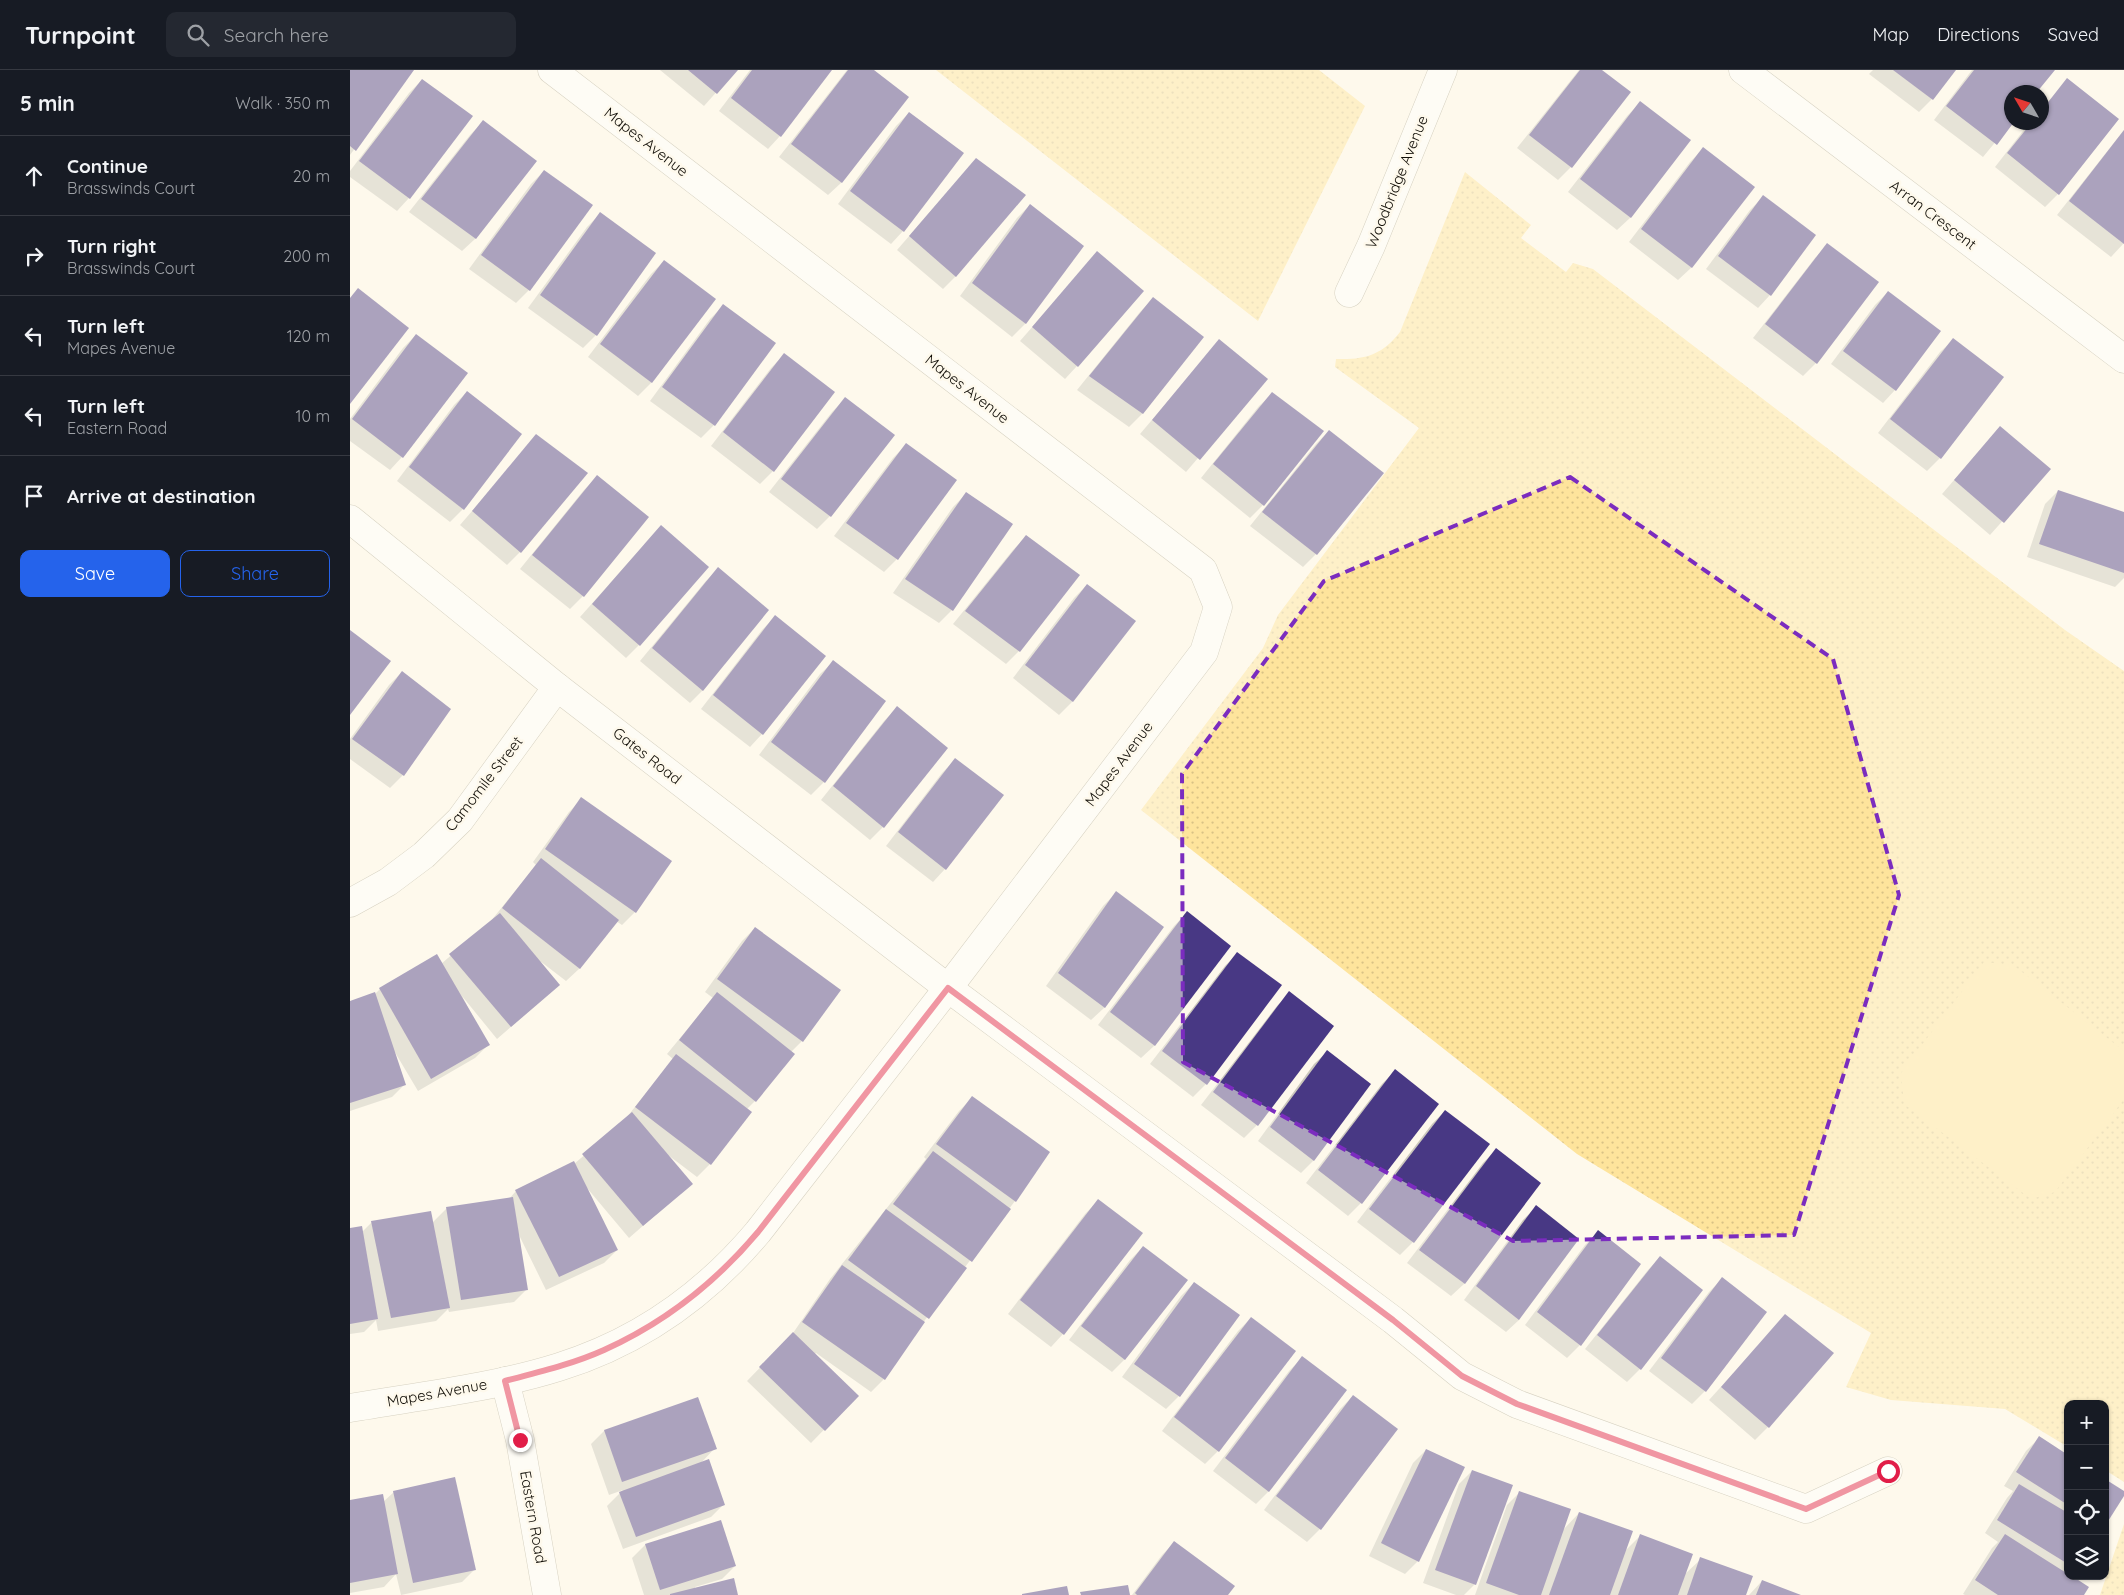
<!DOCTYPE html>
<html lang="en">
<head>
<meta charset="utf-8">
<style>
	body { margin:0; font-family:Quicksand,sans-serif; background:#242831; color:#f1f3f6 }
	.controls { position:absolute; right:15px; bottom:15px; display:grid; overflow:hidden; border-radius:10px; box-shadow:0 1px 4px #0004 }
	.controls button { width:45px; height:45px; display:grid; place-items:center; padding:0; border:0; border-bottom:1px solid #363941; background:#171b24; color:#f1f3f6; font:25px sans-serif }
	.compass { position:absolute; left:1654px; top:15px; width:45px; height:45px; border-radius:50%; background:#171b24; box-shadow:0 1px 4px #0004; rotate:309deg }
	.stop { position:absolute; width:15px; height:15px; margin:-11px; border:4px solid #e11d48; border-radius:50%; background:#fff }
	.stop.end { background:#e11d48; border-color:#fff; box-shadow:0 1px 5px #0008 }
	.list { margin:0; padding:0; list-style:none }
	h2 { display:flex; justify-content:space-between; align-items:center; height:65px; margin:0; padding:0 20px; font-size:21px }
	h2 small { font-size:16px; font-weight:400; color:#9ea1a6 }
	.list li { display:grid; grid-template-columns:32px 1fr auto; gap:15px; align-items:center; box-sizing:border-box; height:80px; padding:0 20px; border-top:1px solid #363941 }
	.list b { display:block; font-size:19px; white-space:nowrap }
	.list p { margin:0; font-size:16px; white-space:nowrap; color:#9ea1a6 }
	.list em { font-size:16px; font-style:normal; color:#9ea1a6 }
	.actions { display:flex; gap:10px; padding:15px 20px }
	.actions a { flex:1; padding:11px 0; border:1px solid #2563eb; border-radius:10px; text-align:center; font-size:18px; color:#2563eb }
	.actions .main { background:#2563eb; color:#fff }
	.icon { flex:none; width:28px; height:28px; fill:none; stroke:currentColor; stroke-width:2; stroke-linecap:round; stroke-linejoin:round }
	.map { position:relative; flex:none; width:1774px; height:1525px; overflow:hidden }
	header { display:flex; align-items:center; gap:30px; box-sizing:border-box; height:70px; padding:0 25px; background:#171b24; border-bottom:1px solid #363941 }
	header strong { font-size:24px }
	nav { display:flex; gap:28px; margin-inline-start:auto; font-size:18px }
	.search { width:350px; height:45px; background:#242831; display:flex; align-items:center; gap:12px; box-sizing:border-box; padding:0 18px; border-radius:10px; color:#9ea1a6; font-size:19px }
	main { display:flex }
	aside { flex:1; background:#171b24 }
	.map>svg:first-child { display:block }
	.grass { fill:url(#grass-dots) }
	.pitch { fill:#fee49c }
	.shadow { fill:#0003 }
	.building { fill:#483884 }
	.lines { fill:none; stroke-linecap:round; stroke-linejoin:round }
	.street-casing { stroke:#aaa28e; stroke-width:29 }
	.street { stroke:#fff; stroke-width:28 }
	.route { stroke:#e11d48; stroke-width:6 }
	.marked { fill:none; stroke:#7b2cbf; stroke-width:4; stroke-dasharray:10 6; stroke-linejoin:round }
	.labels { text-anchor:middle; stroke-width:5; stroke-linejoin:round; paint-order:stroke }
	.street-label { font-size:15px; fill:#120f08; stroke:#fef9ec }
</style>
</head>
<body>
<header>
<strong>Turnpoint</strong>
<div class="search"><svg class="icon" aria-label="search" viewBox="0 0 24 24"><circle cx="10" cy="10" r="6"/><path d="M15 15l6 6"/></svg>Search here</div>
<nav><a>Map</a><a>Directions</a><a>Saved</a></nav>
</header>
<main>
<aside>
<h2>5 min<small>Walk · 350 m</small></h2>
<ul class="list">
<li><svg class="icon" aria-label="ahead" viewBox="0 0 24 24"><path d="M12 20V5M6 11l6-6 6 6"/></svg><div><b>Continue</b><p>Brasswinds Court</p></div><em>20 m</em></li>
<li><svg class="icon" aria-label="right" viewBox="0 0 24 24"><path d="M7 20v-9h11M14 6l5 5-5 5"/></svg><div><b>Turn right</b><p>Brasswinds Court</p></div><em>200 m</em></li>
<li><svg class="icon" aria-label="left" viewBox="0 0 24 24"><path d="M17 20v-9H6M10 6l-5 5 5 5"/></svg><div><b>Turn left</b><p>Mapes Avenue</p></div><em>120 m</em></li>
<li><svg class="icon" aria-label="left" viewBox="0 0 24 24"><path d="M17 20v-9H6M10 6l-5 5 5 5"/></svg><div><b>Turn left</b><p>Eastern Road</p></div><em>10 m</em></li>
<li><svg class="icon" aria-label="arrive" viewBox="0 0 24 24"><path d="M6 21V4h12l-3 4 3 4H6"/></svg><div><b>Arrive at destination</b></div></li>
</ul>
<div class="actions"><a class="main">Save</a><a>Share</a></div>
</aside>
<div class="map">
<svg width="1774" height="1525" viewBox="0 0 1774 1525">
	<defs>
		<pattern id="grass-dots" width="8" height="8" patternUnits="userSpaceOnUse" patternTransform="scale(1.25)"><rect width="8" height="8" fill="#fee49c"/><path d="M2 2h.1M6 6h.1" fill="none" stroke="#d9c285" stroke-width="1.8" stroke-linecap="round"/></pattern>
	</defs>
	<rect width="100%" height="100%" fill="#fef9ec"/>
	<g class="grass">
		<polygon points="586,0 969,0 1015,36 908,251"/>
		<path d="M 1115,102 L 1181,155 L 1171,168 L 1216,202 L 1223,193 L 1243,199 L 1715,560 L 1774,601 L 1774,1412 L 1755,1400 L 1755,1334 L 1718,1334 L 1718,1377 L 1655,1339 L 1541,1330 L 1496,1317 L 1521,1263 L 1227,1084 L 791,740 L 913,578 L 928,545 L 1069,358 L 985,297 L 986,289 C 1015,290 1032,285 1050,262 Z"/>
		<polygon points="1774,1454 1774,1525 1750,1525"/>
	</g>
	<polygon class="pitch" points="1634,892 1663,895 1774,981 1774,1029 1705,1122 1681,1129 1554,1034 1551,1003"/>
	<g class="shadow">
		<polygon points="0,0 63,0 0,85"/>
		<polygon points="310,0 386,0 354,36"/>
		<polygon points="400,0 481,0 430,66 418,79 369,41"/>
		<polygon points="497,0 522,0 557,27 491,113 478,125 429,87"/>
		<polygon points="1229,0 1250,0 1221,97 1208,110 1167,78"/>
		<polygon points="1523,0 1604,0 1582,29 1569,42 1519,4"/>
		<polygon points="1622,0 1703,0 1686,22 1662,22 1662,52 1633,87 1584,50"/>
		<polygon points="72,10 59,128 47,141 0,107 0,101 59,23"/>
		<polygon points="1717,10 1767,50 1708,124 1695,137 1645,97 1680,52 1692,52 1692,39"/>
		<polygon points="1290,33 1339,71 1280,148 1267,160 1218,122 1277,46"/>
		<polygon points="559,43 553,161 541,174 488,134 546,56"/>
		<polygon points="133,52 186,91 125,169 112,181 59,142 120,65"/>
		<polygon points="1774,60 1774,173 1761,187 1707,145"/>
		<polygon points="1353,79 1403,117 1341,198 1328,210 1279,172 1340,92"/>
		<polygon points="626,89 606,206 593,219 547,180"/>
		<polygon points="194,101 179,220 166,233 119,199 181,114"/>
		<polygon points="1413,127 1420,225 1408,238 1356,199 1400,140"/>
		<polygon points="680,135 732,176 675,254 662,267 610,226 667,148"/>
		<polygon points="250,144 305,183 246,265 233,278 178,238 237,157"/>
		<polygon points="1478,175 1466,293 1453,306 1403,268 1465,188"/>
		<polygon points="747,183 727,296 715,309 670,271"/>
		<polygon points="314,191 364,229 301,313 288,326 238,287 301,204"/>
		<polygon points="1538,222 1545,320 1533,333 1481,294 1525,235"/>
		<polygon points="803,229 852,268 792,344 779,357 727,320 790,242"/>
		<polygon points="373,236 424,274 364,355 351,368 300,331 360,249"/>
		<polygon points="66,265 52,387 40,400 0,371 0,349 53,278"/>
		<polygon points="1603,270 1590,388 1577,401 1528,363 1590,282"/>
		<polygon points="869,271 916,309 836,402 790,364"/>
		<polygon points="434,285 423,401 410,414 361,376 421,298"/>
		<polygon points="117,322 170,364 113,439 100,452 47,411 104,335"/>
		<polygon points="922,324 913,435 900,448 851,408 909,336"/>
		<polygon points="495,329 480,446 467,459 419,422 482,342"/>
		<polygon points="1650,357 1699,399 1640,465 1592,424"/>
		<polygon points="979,361 1032,403 966,484 953,497 900,456 966,374"/>
		<polygon points="187,366 170,482 157,495 110,455"/>
		<polygon points="556,375 605,410 547,489 534,502 484,466 543,388"/>
		<polygon points="247,407 233,526 220,539 170,499 234,420"/>
		<polygon points="1708,421 1774,444 1774,508 1765,517 1677,487 1695,434"/>
		<polygon points="616,424 662,454 602,540 589,553 543,523 603,437"/>
		<polygon points="311,456 289,575 276,588 230,547"/>
		<polygon points="676,467 669,581 656,594 603,554 663,480"/>
		<polygon points="368,499 353,620 340,633 290,591 355,512"/>
		<polygon points="737,515 784,552 722,632 709,645 663,608 724,528"/>
		<polygon points="425,547 412,664 400,677 351,639 412,560"/>
		<polygon points="483,592 474,712 461,725 409,685 470,604"/>
		<polygon points="52,602 53,705 40,718 0,689 0,669 39,615"/>
		<polygon points="547,638 533,757 520,770 471,730 534,651"/>
		<polygon points="605,690 595,799 583,812 536,776 592,703"/>
		<polygon points="232,729 320,791 285,842 272,855 266,851 229,899 216,911 190,891 209,915 147,969 112,926 138,975 125,988 68,1021 43,979 54,1015 42,1027 0,1041 0,932 25,924 30,919 91,894 140,852 186,795 183,792 219,742"/>
		<polygon points="766,823 812,858 754,938 741,950 696,916 753,836"/>
		<polygon points="837,843 879,876 804,976 791,988 748,955 824,856"/>
		<polygon points="405,858 452,971 441,982 405,1031 397,1039 400,1042 360,1094 347,1107 318,1085 341,1114 279,1168 237,1118 267,1180 254,1193 196,1220 169,1165 177,1219 164,1232 99,1242 98,1239 86,1251 28,1261 26,1250 14,1262 0,1264 0,1160 12,1162 22,1152 82,1153 97,1138 159,1129 166,1121 224,1094 273,1052 323,989 317,984 363,928 355,922 392,871"/>
		<polygon points="888,883 856,1014 843,1027 800,994 875,896"/>
		<polygon points="940,923 983,956 907,1055 894,1068 851,1035 927,936"/>
		<polygon points="977,982 964,1090 951,1103 908,1071 964,994"/>
		<polygon points="1045,1001 1011,1133 998,1146 956,1113 1032,1014"/>
		<polygon points="622,1028 665,1131 572,1254 534,1309 521,1322 466,1283 465,1284 507,1326 461,1373 397,1311 441,1266 480,1209 576,1089 574,1087 609,1041"/>
		<polygon points="1095,1041 1138,1075 1063,1172 1050,1185 1007,1152 1082,1054"/>
		<polygon points="1146,1080 1189,1113 1114,1214 1101,1226 1057,1193 1133,1093"/>
		<polygon points="748,1131 713,1264 701,1277 658,1244 735,1144"/>
		<polygon points="1186,1137 1169,1250 1156,1262 1114,1230 1173,1150"/>
		<polygon points="1248,1162 1289,1194 1230,1275 1217,1288 1175,1255 1235,1175"/>
		<polygon points="793,1177 775,1289 762,1302 719,1270 780,1190"/>
		<polygon points="1310,1187 1290,1299 1277,1312 1235,1279 1298,1200"/>
		<polygon points="1372,1209 1355,1321 1342,1334 1299,1301 1359,1222"/>
		<polygon points="844,1213 888,1245 829,1326 816,1339 772,1307 831,1226"/>
		<polygon points="1435,1246 1418,1357 1405,1370 1359,1330"/>
		<polygon points="901,1248 868,1381 855,1394 812,1361 888,1261"/>
		<polygon points="952,1288 919,1421 906,1434 863,1401 939,1301"/>
		<polygon points="1003,1326 1046,1359 970,1459 957,1472 914,1440 990,1339"/>
		<polygon points="348,1329 365,1378 350,1394 374,1434 361,1447 273,1479 257,1436 273,1420 259,1425 241,1374 254,1361"/>
		<polygon points="1689,1368 1718,1386 1718,1506 1732,1506 1727,1511 1732,1525 1615,1525 1613,1524 1642,1478 1648,1472 1635,1463 1657,1428 1663,1421 1654,1416 1676,1381"/>
		<polygon points="1076,1380 1068,1491 1055,1504 1019,1486 1063,1393"/>
		<polygon points="1122,1401 1125,1514 1114,1525 1106,1525 1073,1513 1109,1414"/>
		<polygon points="44,1422 125,1499 112,1512 51,1525 46,1504 34,1517 0,1523 0,1432 33,1432"/>
		<polygon points="1170,1422 1213,1460 1229,1443 1273,1483 1290,1466 1334,1505 1351,1489 1395,1525 1125,1525 1157,1435"/>
		<polygon points="825,1472 876,1525 782,1525 812,1485"/>
		<polygon points="295,1475 385,1496 372,1509 345,1517 345,1519 387,1525 294,1525 282,1488"/>
		<polygon points="1412,1511 1448,1525 1399,1525"/>
	</g>
	<g class="building">
		<polygon points="0,0 64,0 6,81 0,76"/>
		<polygon points="338,0 388,0 367,24"/>
		<polygon points="402,0 482,0 431,67 381,28"/>
		<polygon points="498,0 524,0 559,27 492,113 441,74"/>
		<polygon points="1230,0 1252,0 1281,22 1222,98 1179,65"/>
		<polygon points="1543,0 1606,0 1583,30"/>
		<polygon points="1624,0 1705,0 1687,22 1662,22 1662,52 1664,52 1647,75 1596,36"/>
		<polygon points="1717,8 1769,49 1709,125 1657,83 1682,52 1692,52 1692,40"/>
		<polygon points="72,9 123,46 60,129 9,91"/>
		<polygon points="1290,31 1341,70 1281,148 1230,109"/>
		<polygon points="559,42 614,83 554,162 500,121"/>
		<polygon points="133,50 187,91 126,169 71,129"/>
		<polygon points="1774,60 1774,174 1719,131"/>
		<polygon points="1353,77 1405,117 1342,198 1291,159"/>
		<polygon points="626,88 676,125 606,207 559,166"/>
		<polygon points="194,100 243,135 180,221 131,185"/>
		<polygon points="1413,125 1466,165 1421,226 1368,186"/>
		<polygon points="680,134 734,176 676,254 622,213"/>
		<polygon points="250,142 306,183 247,266 190,225"/>
		<polygon points="1477,173 1529,212 1467,294 1415,254"/>
		<polygon points="747,181 794,221 728,297 682,257"/>
		<polygon points="314,190 366,229 302,313 250,274"/>
		<polygon points="8,218 59,258 0,334 0,228"/>
		<polygon points="1538,221 1591,261 1546,321 1493,281"/>
		<polygon points="803,227 854,267 793,344 739,306"/>
		<polygon points="373,234 426,273 365,356 312,317"/>
		<polygon points="66,264 118,303 53,388 2,349"/>
		<polygon points="1603,268 1654,307 1591,389 1540,349"/>
		<polygon points="869,269 918,309 850,390 802,350"/>
		<polygon points="434,283 485,322 424,402 373,362"/>
		<polygon points="117,321 172,364 114,440 59,397"/>
		<polygon points="922,322 974,361 914,436 863,394"/>
		<polygon points="495,327 545,365 481,447 431,409"/>
		<polygon points="1650,356 1701,399 1654,453 1604,410"/>
		<polygon points="979,360 1034,403 967,485 912,442"/>
		<polygon points="186,364 238,403 171,483 122,441"/>
		<polygon points="556,373 607,410 548,490 496,453"/>
		<polygon points="247,405 299,447 234,527 182,485"/>
		<polygon points="1708,420 1774,442 1774,503 1689,474"/>
		<polygon points="616,422 663,454 603,541 555,509"/>
		<polygon points="311,455 359,497 290,576 242,534"/>
		<polygon points="676,465 730,505 670,582 615,541"/>
		<polygon points="368,497 419,540 353,621 302,578"/>
		<polygon points="737,514 786,551 723,632 675,595"/>
		<polygon points="425,545 476,586 413,665 363,625"/>
		<polygon points="0,560 41,591 0,645"/>
		<polygon points="483,590 536,631 475,713 421,672"/>
		<polygon points="52,601 101,639 54,706 2,669"/>
		<polygon points="547,636 598,678 534,758 483,716"/>
		<polygon points="605,688 654,725 596,800 548,762"/>
		<polygon points="231,727 322,791 286,843 195,779"/>
		<polygon points="191,788 269,850 230,899 152,838"/>
		<polygon points="766,821 814,857 755,938 708,903"/>
		<polygon points="837,841 881,876 805,976 760,942"/>
		<polygon points="150,843 210,915 161,957 99,884"/>
		<polygon points="405,857 491,920 453,972 367,909"/>
		<polygon points="887,882 932,915 857,1015 812,981"/>
		<polygon points="87,884 140,975 81,1009 29,918"/>
		<polygon points="939,921 984,956 908,1056 863,1022"/>
		<polygon points="25,922 56,1015 0,1033 0,931"/>
		<polygon points="367,922 445,984 406,1032 329,970"/>
		<polygon points="977,980 1021,1014 964,1091 920,1057"/>
		<polygon points="326,984 402,1042 361,1095 285,1037"/>
		<polygon points="1045,999 1089,1034 1012,1134 968,1100"/>
		<polygon points="622,1026 700,1082 666,1132 586,1074"/>
		<polygon points="1095,1040 1140,1074 1064,1173 1019,1139"/>
		<polygon points="282,1042 343,1114 293,1156 232,1084"/>
		<polygon points="1146,1078 1191,1113 1115,1214 1069,1180"/>
		<polygon points="583,1081 661,1139 622,1192 543,1134"/>
		<polygon points="224,1091 268,1180 209,1207 165,1120"/>
		<polygon points="163,1127 178,1220 111,1230 96,1137"/>
		<polygon points="748,1129 793,1163 714,1265 670,1230"/>
		<polygon points="1186,1135 1229,1169 1169,1250 1126,1216"/>
		<polygon points="536,1139 617,1198 579,1249 498,1190"/>
		<polygon points="81,1141 100,1238 41,1248 21,1151"/>
		<polygon points="12,1156 28,1249 0,1254 0,1158"/>
		<polygon points="1248,1160 1291,1194 1231,1276 1187,1242"/>
		<polygon points="793,1176 838,1210 775,1290 731,1256"/>
		<polygon points="1310,1186 1353,1220 1291,1300 1247,1265"/>
		<polygon points="492,1195 575,1252 535,1310 452,1252"/>
		<polygon points="1372,1207 1417,1242 1356,1322 1311,1288"/>
		<polygon points="844,1212 890,1245 830,1327 784,1294"/>
		<polygon points="1435,1244 1484,1283 1419,1358 1371,1317"/>
		<polygon points="901,1247 946,1281 869,1382 824,1347"/>
		<polygon points="443,1262 509,1326 475,1361 409,1297"/>
		<polygon points="952,1286 997,1320 919,1422 875,1388"/>
		<polygon points="1003,1325 1048,1359 971,1460 926,1426"/>
		<polygon points="348,1327 367,1379 272,1412 254,1360"/>
		<polygon points="1689,1366 1718,1385 1718,1435 1666,1402"/>
		<polygon points="1076,1379 1115,1397 1069,1492 1031,1473"/>
		<polygon points="359,1389 375,1435 286,1467 269,1422"/>
		<polygon points="1122,1400 1163,1415 1126,1515 1085,1500"/>
		<polygon points="105,1407 126,1500 63,1513 43,1421"/>
		<polygon points="1755,1409 1774,1421 1774,1426 1755,1456"/>
		<polygon points="1669,1414 1718,1443 1718,1494 1647,1450"/>
		<polygon points="1169,1421 1221,1439 1191,1525 1169,1525 1136,1513"/>
		<polygon points="33,1424 48,1504 0,1513 0,1430"/>
		<polygon points="1229,1442 1283,1461 1260,1525 1199,1525"/>
		<polygon points="371,1450 386,1496 310,1520 295,1474"/>
		<polygon points="1290,1464 1343,1484 1328,1525 1268,1525"/>
		<polygon points="1655,1464 1718,1504 1718,1506 1722,1506 1739,1517 1734,1525 1648,1525 1625,1510"/>
		<polygon points="824,1471 885,1516 878,1525 787,1525 785,1523"/>
		<polygon points="1350,1487 1403,1506 1396,1525 1337,1525"/>
		<polygon points="384,1508 388,1525 320,1525 320,1524"/>
		<polygon points="1412,1510 1451,1525 1406,1525"/>
		<polygon points="778,1515 780,1525 731,1525 730,1522"/>
		<polygon points="717,1516 719,1525 672,1525 672,1524"/>
	</g>
	<g class="lines">
		<defs>
			<g id="street">
				<polyline points="1393,0 1774,289"/>
				<polyline points="999,223 1021,176 1093,0"/>
				<polyline points="0,449 207,617 598,918 1043,1250 1112,1306 1167,1334 1456,1439 1538,1401"/>
				<polyline points="0,833 38,812 74,785 110,750 207,617"/>
				<polyline points="155,1311 170,1370 197,1525"/>
				<path d="M 0,1338 C 70,1326 142,1318 209,1297 C 289,1272 355,1225 408,1162 L 598,918 L 854,582 L 868,537 L 853,500 L 202,0"/>
			</g>
		</defs>
		<use href="#street" class="street-casing"/>
		<use href="#street" class="street"/>
	</g>
	<g class="lines">
		<path class="route" d="M 170,1370 L 155,1311 C 189,1302 223,1294 254,1280 C 314,1253 366,1212 408,1162 L 598,918 L 1043,1250 L 1112,1306 L 1167,1334 L 1456,1439 L 1538,1401"/>
	</g>
	<path d="M0 0H1774V1525H0ZM 1220,407 L 1483,589 L 1549,825 L 1444,1165 L 1163,1171 L 833,992 L 832,704 L 974,511 Z" fill="#fef9ec" fill-opacity=".55" fill-rule="evenodd"/>
	<path class="marked" d="M 1220,407 L 1483,589 L 1549,825 L 1444,1165 L 1163,1171 L 833,992 L 832,704 L 974,511 Z"/>
	<g class="labels">
		<g class="street-label">
			<text transform="translate(296 72) rotate(38)" y="5">Mapes Avenue</text>
			<text transform="translate(1047 112) rotate(-68)" y="5">Woodbridge Avenue</text>
			<text transform="translate(1583 145) rotate(37)" y="5">Arran Crescent</text>
			<text transform="translate(617 319) rotate(38)" y="5">Mapes Avenue</text>
			<text transform="translate(297 686) rotate(38)" y="5">Gates Road</text>
			<text transform="translate(769 694) rotate(-53)" y="5">Mapes Avenue</text>
			<text transform="translate(134 714) rotate(-52)" y="5">Camomile Street</text>
			<text transform="translate(87 1323) rotate(-10)" y="5">Mapes Avenue</text>
			<text transform="translate(183 1447) rotate(80)" y="5">Eastern Road</text>
		</g>
	</g>
</svg>
<div class="controls">
<button>+</button>
<button>−</button>
<button><svg class="icon" aria-label="locate" viewBox="0 0 24 24"><circle cx="12" cy="12" r="6"/><path d="M12 2v4M12 18v4M2 12h4M18 12h4"/></svg></button>
<button><svg class="icon" aria-label="layers" viewBox="0 0 24 24"><path d="M12 4l9 5-9 5-9-5zM3 14l9 5 9-5"/></svg></button>
</div>
<svg class="compass" viewBox="-18 -18 36 36"><path d="M0-13l5 13h-10z" fill="#e53935"/><path d="M0 13l5-13h-10z" fill="#9ea1a6"/></svg>
<div class="stop" style="left:1538px;top:1401px"></div>
<div class="stop end" style="left:170px;top:1370px"></div>
</div>
</main>
</body>
</html>
